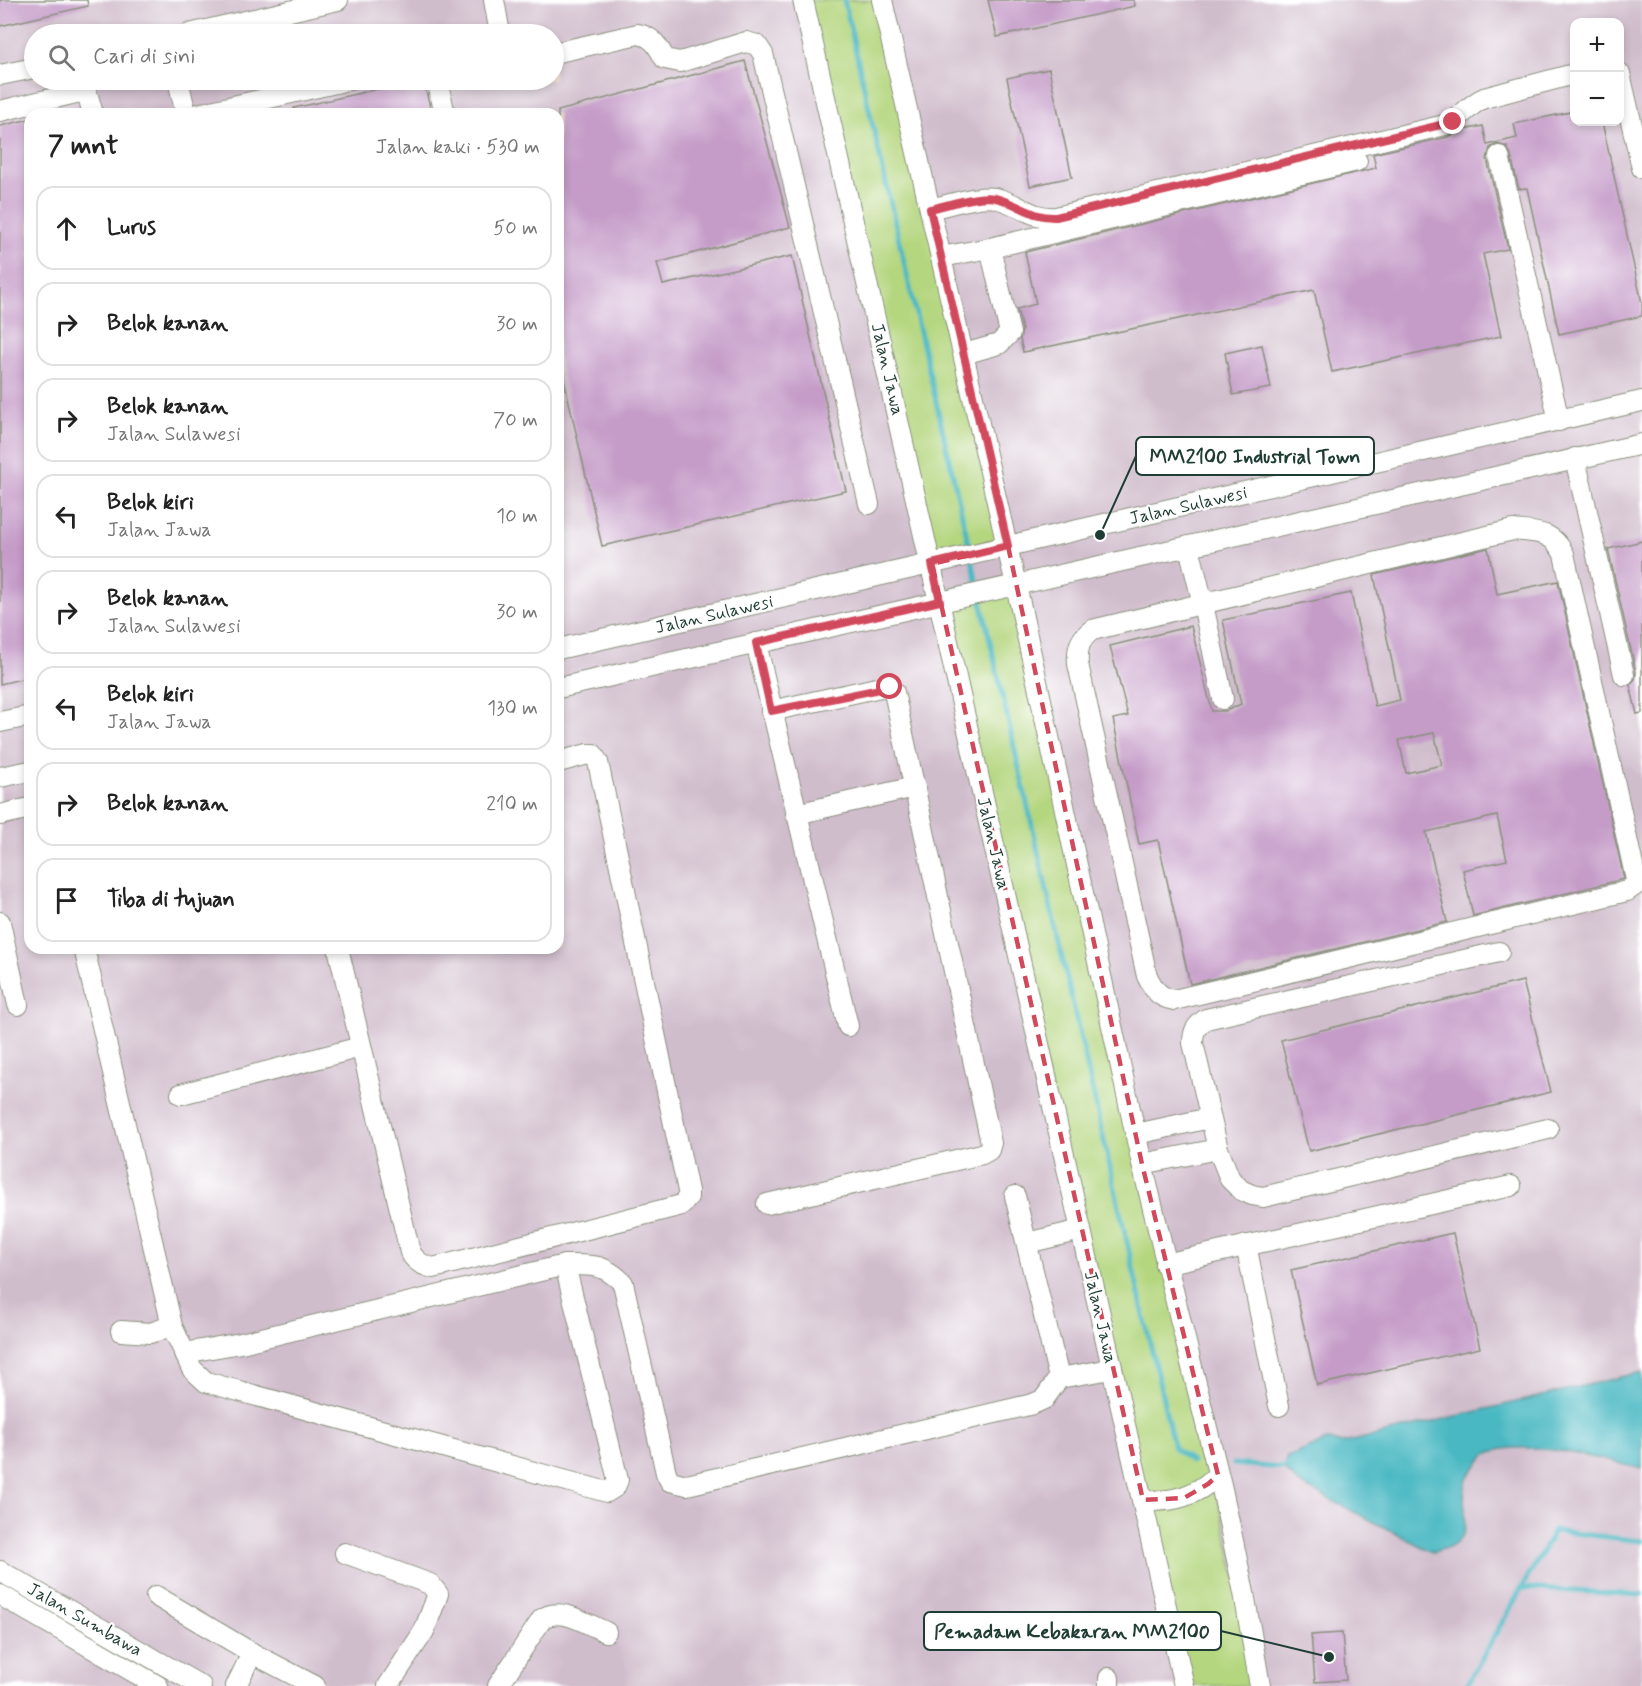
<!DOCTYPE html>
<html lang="id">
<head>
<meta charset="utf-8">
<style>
	body { margin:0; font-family:Mynerve,sans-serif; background:#f2f2f2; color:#222 }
	.controls { position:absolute; right:18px; top:18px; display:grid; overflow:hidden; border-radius:12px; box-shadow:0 3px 9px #0003 }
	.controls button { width:54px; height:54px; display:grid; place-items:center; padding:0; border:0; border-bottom:2px solid #e0e0e0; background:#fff; color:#222; font:30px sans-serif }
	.stop { position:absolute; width:18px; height:18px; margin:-14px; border:4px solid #d1495b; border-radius:50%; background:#fff }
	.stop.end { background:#d1495b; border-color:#fff; box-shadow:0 2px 6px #0008 }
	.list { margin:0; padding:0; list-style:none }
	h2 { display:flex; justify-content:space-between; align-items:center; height:78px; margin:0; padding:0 24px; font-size:26px }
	h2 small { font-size:20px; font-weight:400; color:#767676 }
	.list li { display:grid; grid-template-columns:39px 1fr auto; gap:18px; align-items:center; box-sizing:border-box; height:84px; margin:0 12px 12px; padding:0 12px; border:2px solid #e0e0e0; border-radius:18px }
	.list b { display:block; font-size:22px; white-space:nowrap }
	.list p { margin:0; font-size:20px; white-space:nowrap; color:#767676 }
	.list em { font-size:20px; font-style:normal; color:#767676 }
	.icon { flex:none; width:33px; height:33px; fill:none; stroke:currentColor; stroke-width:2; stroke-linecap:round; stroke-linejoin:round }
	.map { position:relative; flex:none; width:1642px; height:1686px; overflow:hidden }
	.search { position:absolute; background:#fff; box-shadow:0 3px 9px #0003; left:24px; top:24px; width:540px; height:66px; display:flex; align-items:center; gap:15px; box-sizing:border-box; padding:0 21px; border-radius:33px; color:#767676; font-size:22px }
	.panel { position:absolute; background:#fff; box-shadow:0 3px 9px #0003; left:24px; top:108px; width:540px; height:846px; border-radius:18px }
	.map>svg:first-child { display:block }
	.industrial { fill:#d0bdcc; fill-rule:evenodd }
	.green { fill:#b4d67e; stroke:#6a8a59; stroke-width:1.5 }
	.water { fill:#49b8c2; stroke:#347a7b; stroke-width:1.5 }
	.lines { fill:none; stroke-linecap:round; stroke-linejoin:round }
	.stream { stroke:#49b8c2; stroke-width:5 }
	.building { fill:#c59bc8; fill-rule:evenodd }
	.minor-casing { stroke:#8a907e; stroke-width:22 }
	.minor { stroke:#fff; stroke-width:20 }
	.route { stroke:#d1495b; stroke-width:8 }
	.marked { fill:none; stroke:#d1495b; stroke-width:4.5; stroke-dasharray:12 8; stroke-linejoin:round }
	.labels { text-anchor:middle; stroke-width:4.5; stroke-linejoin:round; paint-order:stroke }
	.street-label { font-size:18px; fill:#1f3d34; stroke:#fff }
	.leader { fill:none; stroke:#1f3d34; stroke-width:2 }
	.callout-dot { fill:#1f3d34; stroke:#fff; stroke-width:2 }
	.callout { fill:#fff; stroke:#1f3d34; stroke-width:2 }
	.callout-label { font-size:20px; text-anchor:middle; font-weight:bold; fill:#1f3d34 }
</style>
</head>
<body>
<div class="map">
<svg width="1642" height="1686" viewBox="0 0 1642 1686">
	<rect width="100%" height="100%" fill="#fff"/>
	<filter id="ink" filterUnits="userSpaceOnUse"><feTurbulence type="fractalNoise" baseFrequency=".0167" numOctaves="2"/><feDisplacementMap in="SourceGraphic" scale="12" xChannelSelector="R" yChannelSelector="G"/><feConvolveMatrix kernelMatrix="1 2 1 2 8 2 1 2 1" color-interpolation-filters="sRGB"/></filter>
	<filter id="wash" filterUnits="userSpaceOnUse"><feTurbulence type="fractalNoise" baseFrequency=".008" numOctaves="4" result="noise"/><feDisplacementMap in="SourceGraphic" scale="24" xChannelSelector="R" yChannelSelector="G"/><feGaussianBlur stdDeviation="1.35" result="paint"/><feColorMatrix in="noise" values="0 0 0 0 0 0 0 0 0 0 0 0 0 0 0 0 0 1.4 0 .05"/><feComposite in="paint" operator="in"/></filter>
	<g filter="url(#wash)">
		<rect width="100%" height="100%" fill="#f5e2c9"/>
		<path class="industrial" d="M 0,0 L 1642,0 L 1642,1686 L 0,1686 ZM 1574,22 L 1620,22 L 1620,122 L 1574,122 ZM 34,34 L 554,34 L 554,80 L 34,80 ZM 30,114 L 558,114 L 558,948 L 30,948 Z"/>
		<g class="green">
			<polygon points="803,0 882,0 1008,546 932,564"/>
			<polygon points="1016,585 1260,1686 1184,1686 940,601"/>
		</g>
		<path class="water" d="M 1642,1372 L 1642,1469 C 1606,1461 1520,1436 1487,1454 C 1483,1456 1480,1461 1478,1464 C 1475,1467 1471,1471 1469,1475 C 1452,1508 1489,1540 1432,1552 L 1298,1483 L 1283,1468 L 1287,1457 L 1327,1441 L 1344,1443 Z"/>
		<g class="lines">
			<g class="stream">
				<polyline points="844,0 970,550"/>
				<polyline points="972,559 978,588"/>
				<polyline points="980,597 1174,1448 1192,1462"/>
				<polyline points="1234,1464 1283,1468"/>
				<polyline points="1522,1588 1642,1595"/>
				<polyline points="1466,1686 1554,1531 1642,1541"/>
			</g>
		</g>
		<g id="blocks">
			<g class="building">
				<polygon points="0,0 87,0 88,6 0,26"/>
				<polygon points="988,0 1134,0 1135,6 997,37"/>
				<polygon points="745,61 790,227 657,263 663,285 792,256 846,491 602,546 558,354 558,111"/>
				<polygon points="1049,69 1072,177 1030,186 1007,78"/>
				<polygon points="417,80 423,80 432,114 294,114 294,108"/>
				<polygon points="1575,111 1575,122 1602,122 1642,303 1642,316 1559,334 1527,188 1519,189 1510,153 1507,147 1497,144 1490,148 1487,159 1508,249 1483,254 1501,336 1332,372 1314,290 1023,352 1020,339 1022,330 1017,309 1036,304 1025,252 1376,168 1373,154 1448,137 1459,131 1483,126 1487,145 1517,138 1514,124"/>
				<polygon points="30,119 30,677 0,684 0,126"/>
				<polygon points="1262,345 1271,388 1233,395 1225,353"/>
				<polygon points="1642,541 1642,713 1637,714 1630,685 1635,679 1636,672 1608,549"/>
				<path d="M 1488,548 L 1497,594 L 1558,581 L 1624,879 L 1473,916 L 1463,870 L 1507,860 L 1497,816 L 1426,832 L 1447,922 L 1190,984 L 1158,840 L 1139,844 L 1113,719 L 1128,716 L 1110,646 L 1191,626 L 1212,711 L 1226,711 L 1241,704 L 1223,620 L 1351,593 L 1375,706 L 1400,700 L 1374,575 ZM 1434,733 L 1442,765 L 1406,773 L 1399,740 Z"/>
				<polygon points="1523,981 1551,1092 1309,1151 1281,1040"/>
				<polygon points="1453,1233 1480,1348 1317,1385 1291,1270"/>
				<polygon points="1342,1633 1346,1680 1315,1682 1311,1635"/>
			</g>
		</g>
	</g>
	<g filter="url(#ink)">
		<use href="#blocks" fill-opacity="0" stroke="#8a907e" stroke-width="1.5"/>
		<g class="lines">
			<defs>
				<g id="minor">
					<polyline points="494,0 500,34"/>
					<polyline points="803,0 1184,1686"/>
					<polyline points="882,0 1016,585 1142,1164 1222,1489 1244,1593 1260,1686"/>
					<polyline points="189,34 338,0"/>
					<path d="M 554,53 L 638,34 C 654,37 658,47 665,59 L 680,62 L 746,42 L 757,45 L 763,54 L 869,504"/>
					<polyline points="1620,74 1642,168"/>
					<polyline points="0,75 34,68"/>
					<polyline points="178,80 186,114"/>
					<polyline points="437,80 445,114"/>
					<polyline points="0,111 80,92 88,96 93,114"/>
					<polyline points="198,114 349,80"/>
					<polyline points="1499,156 1559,421"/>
					<path d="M 930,209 C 949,205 982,193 999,199 C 1021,205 1032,219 1056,217 L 1445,125 C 1461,119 1469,104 1484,98 L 1574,74"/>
					<polyline points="941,257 990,248"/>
					<polyline points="964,354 999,344 1010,333 990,248 1357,161"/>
					<polyline points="1575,458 1624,675"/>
					<path d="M 1513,530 C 1538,533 1551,530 1564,554 L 1637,884 L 1627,891 L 1174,1000 C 1158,997 1154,990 1147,976 L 1078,664 C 1077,649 1079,639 1092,630 Z"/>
					<polyline points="1189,547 1203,604 1223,699"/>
					<polyline points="756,643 848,1026"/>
					<polyline points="558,649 1642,401"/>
					<polyline points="558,688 1642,444"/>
					<polyline points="0,722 30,716"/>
					<polyline points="0,777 30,771"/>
					<polyline points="796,814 915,787"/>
					<polyline points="0,815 30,808"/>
					<polyline points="0,922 18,1005"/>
					<polyline points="84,948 172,1326 150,1333 121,1331"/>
					<path d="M 338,948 L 410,1252 C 416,1262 422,1265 433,1268 L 682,1205 L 688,1197 L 688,1191 L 598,762 L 593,754 L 588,754 L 558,762"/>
					<path d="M 1499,952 L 1206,1019 C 1196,1026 1193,1031 1193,1043 L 1218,1149 L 1230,1179 L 1241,1190 L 1252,1195 L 1263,1197 L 1548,1129"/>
					<polyline points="181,1094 361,1047"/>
					<polyline points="1136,1134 1210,1118"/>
					<polyline points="1142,1164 1218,1149"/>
					<polyline points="767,1204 982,1154 989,1150 991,1143 894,692 889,687 881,687 771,711"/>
					<polyline points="1027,1243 1081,1230"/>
					<polyline points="1246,1245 1279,1406"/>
					<polyline points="1165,1264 1511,1186"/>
					<polyline points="172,1326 192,1369 206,1382 607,1492 615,1487 618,1480 565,1265"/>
					<path d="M 184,1353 L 241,1343 L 565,1265 C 592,1265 603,1263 623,1283 L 666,1473 L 670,1481 L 687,1485 L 1033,1404 L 1044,1399 L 1059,1378 L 1015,1196"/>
					<polyline points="1059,1378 1112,1369"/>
					<path d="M 1143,1500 C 1173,1503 1196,1496 1218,1475"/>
					<polyline points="345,1553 430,1584 438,1594 424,1631 388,1686"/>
					<polyline points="0,1571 201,1686"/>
					<polyline points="0,1595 158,1686"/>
					<polyline points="156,1596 252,1653"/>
					<polyline points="1109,1678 1109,1686"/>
					<polyline points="236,1686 252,1653 315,1686"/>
					<path d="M 498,1686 L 542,1619 C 560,1605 588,1625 606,1632"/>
				</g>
			</defs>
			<use href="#minor" class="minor-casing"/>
			<use href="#minor" class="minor"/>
		</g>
	</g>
	<g class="lines" filter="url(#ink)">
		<path class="route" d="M 890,687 L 771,711 L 756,643 L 940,601 L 932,564 L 1008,546 L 930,209 C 949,205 982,193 999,199 C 1021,205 1032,218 1056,217 L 1453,122"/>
	</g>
	<path class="marked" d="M 1008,546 L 1142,1164 L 1218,1475 L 1208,1484 L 1184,1498 L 1143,1500 L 932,564 Z"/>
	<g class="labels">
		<g class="street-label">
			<text transform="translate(888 369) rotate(77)" y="6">Jalan Jawa</text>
			<text transform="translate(1188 505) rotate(-13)" y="6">Jalan Sulawesi</text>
			<text transform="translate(714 614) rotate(-13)" y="6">Jalan Sulawesi</text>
			<text transform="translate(994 843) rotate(77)" y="6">Jalan Jawa</text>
			<text transform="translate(1101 1317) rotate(77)" y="6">Jalan Jawa</text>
			<text transform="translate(85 1619) rotate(30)" y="6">Jalan Sumbawa</text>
		</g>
	</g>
	<path class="leader" d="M1100 535L1136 456M1329 1657L1221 1631"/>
	<g class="callout-dot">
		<circle cx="1100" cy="535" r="6"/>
		<circle cx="1329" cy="1657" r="6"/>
	</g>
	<g class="callout">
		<rect x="1136" y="437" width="238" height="38" rx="6"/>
		<rect x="924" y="1612" width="297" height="38" rx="6"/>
	</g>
	<g class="callout-label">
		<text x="1255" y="463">MM2100 Industrial Town</text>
		<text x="1072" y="1638">Pemadam Kebakaran MM2100</text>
	</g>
</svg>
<div class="controls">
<button>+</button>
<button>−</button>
</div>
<div class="stop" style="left:890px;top:687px"></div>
<div class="stop end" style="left:1453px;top:122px"></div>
<div class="search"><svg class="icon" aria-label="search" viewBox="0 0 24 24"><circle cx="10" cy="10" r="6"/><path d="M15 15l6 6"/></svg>Cari di sini</div>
<section class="panel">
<h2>7 mnt<small>Jalan kaki · 530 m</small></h2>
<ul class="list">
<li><svg class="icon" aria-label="ahead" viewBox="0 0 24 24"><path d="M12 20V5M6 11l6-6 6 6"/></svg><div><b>Lurus</b></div><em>50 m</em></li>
<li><svg class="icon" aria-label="right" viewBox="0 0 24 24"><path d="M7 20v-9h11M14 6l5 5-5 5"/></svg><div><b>Belok kanan</b></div><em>30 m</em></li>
<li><svg class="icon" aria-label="right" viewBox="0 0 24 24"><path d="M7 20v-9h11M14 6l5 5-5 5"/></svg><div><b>Belok kanan</b><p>Jalan Sulawesi</p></div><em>70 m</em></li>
<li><svg class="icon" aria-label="left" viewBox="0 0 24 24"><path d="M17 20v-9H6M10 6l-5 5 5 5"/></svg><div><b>Belok kiri</b><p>Jalan Jawa</p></div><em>10 m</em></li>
<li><svg class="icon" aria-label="right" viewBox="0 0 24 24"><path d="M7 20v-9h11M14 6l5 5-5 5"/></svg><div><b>Belok kanan</b><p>Jalan Sulawesi</p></div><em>30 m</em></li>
<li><svg class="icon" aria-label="left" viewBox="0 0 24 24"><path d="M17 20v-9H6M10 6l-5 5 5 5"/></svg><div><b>Belok kiri</b><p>Jalan Jawa</p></div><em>130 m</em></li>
<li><svg class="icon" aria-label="right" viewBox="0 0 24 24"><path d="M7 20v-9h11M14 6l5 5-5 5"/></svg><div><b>Belok kanan</b></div><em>210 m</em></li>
<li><svg class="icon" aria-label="arrive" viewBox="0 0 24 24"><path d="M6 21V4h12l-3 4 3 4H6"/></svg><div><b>Tiba di tujuan</b></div></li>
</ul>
</section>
</div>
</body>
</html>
